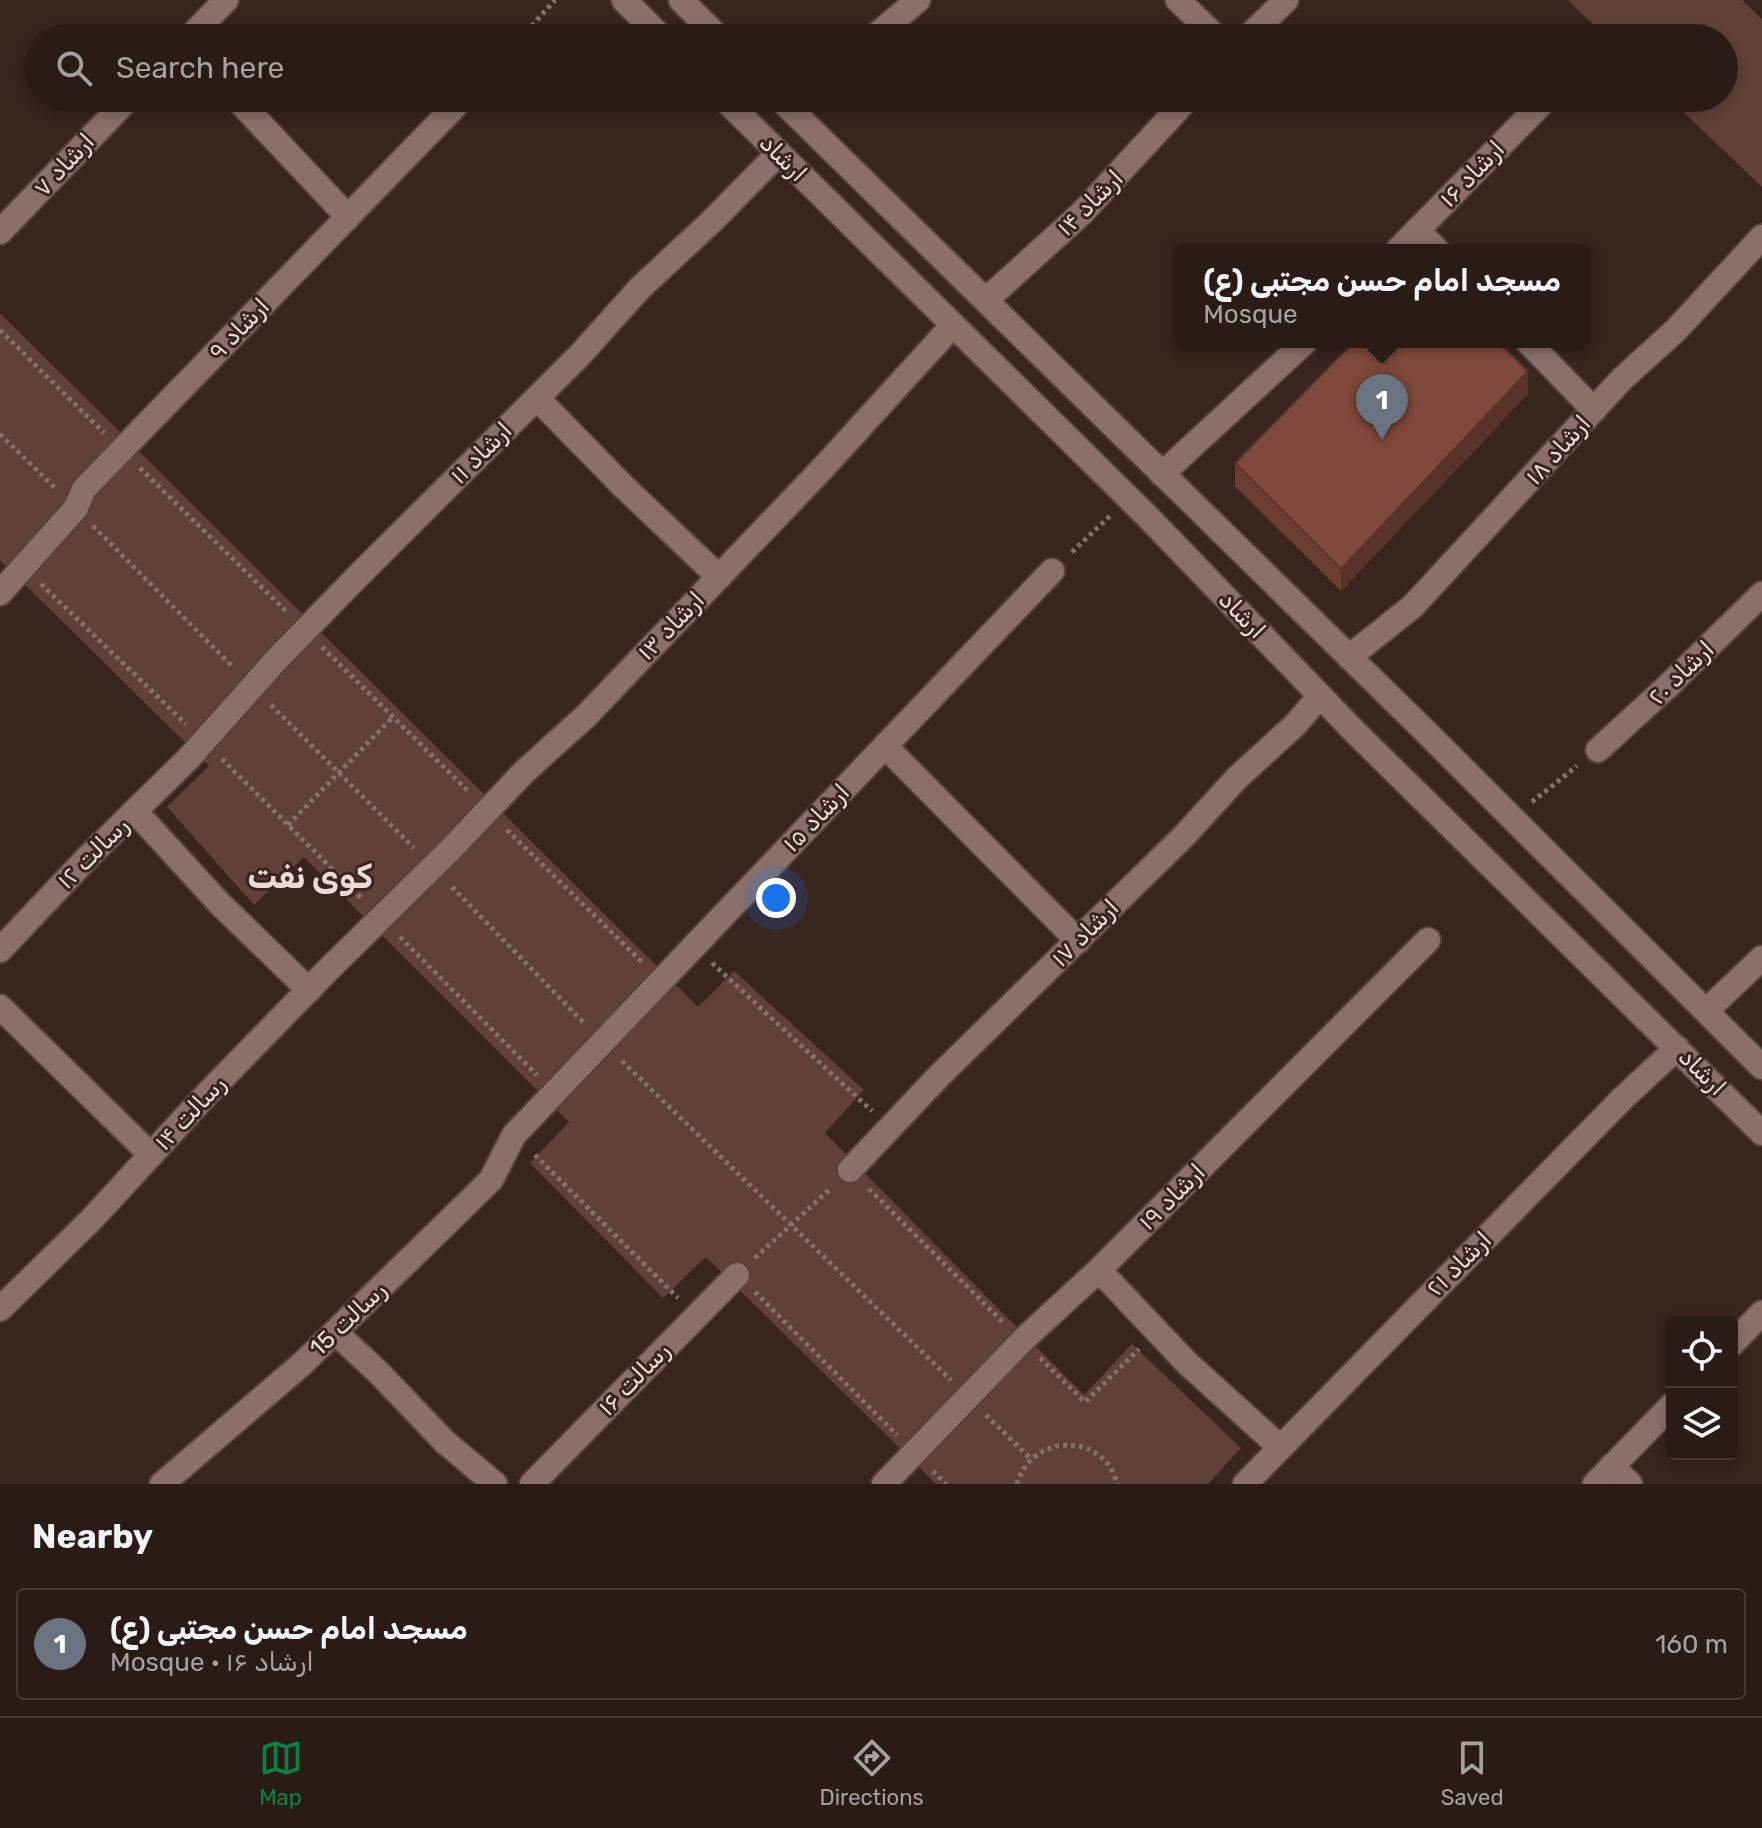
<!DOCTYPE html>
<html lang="en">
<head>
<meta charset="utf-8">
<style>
	body { margin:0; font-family:Rubik,Vazirmatn,sans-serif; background:#372823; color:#f1f3f6 }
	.controls { position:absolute; right:24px; bottom:24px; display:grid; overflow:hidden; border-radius:8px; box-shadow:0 4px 12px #0003 }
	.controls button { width:72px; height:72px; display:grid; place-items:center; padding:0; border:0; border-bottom:2px solid #473935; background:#2b1b16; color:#f1f3f6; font:40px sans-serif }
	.you { position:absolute; left:776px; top:898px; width:28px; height:28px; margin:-20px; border:6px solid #fff; border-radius:50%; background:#1a73e8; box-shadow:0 0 0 12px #1a73e833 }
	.badge { display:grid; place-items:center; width:52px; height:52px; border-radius:50%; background:#0b8043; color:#fff; font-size:26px; font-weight:700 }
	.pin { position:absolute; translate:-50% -66px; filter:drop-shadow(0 2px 4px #0008) }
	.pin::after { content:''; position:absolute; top:42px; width:28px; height:24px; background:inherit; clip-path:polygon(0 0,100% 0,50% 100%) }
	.popup { position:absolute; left:1174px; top:244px; width:416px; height:104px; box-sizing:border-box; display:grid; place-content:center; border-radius:8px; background:#2b1b16; filter:drop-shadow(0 2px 6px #0005); font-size:26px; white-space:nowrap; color:#a6a1a1 }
	.popup b { font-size:30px; color:#f1f3f6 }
	.popup::after { content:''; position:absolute; left:50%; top:100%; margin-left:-16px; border:16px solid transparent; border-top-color:#2b1b16 }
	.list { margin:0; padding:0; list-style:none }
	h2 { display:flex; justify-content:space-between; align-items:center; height:104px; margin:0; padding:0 32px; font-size:34px }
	h2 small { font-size:26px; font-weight:400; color:#a6a1a1 }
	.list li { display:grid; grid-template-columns:52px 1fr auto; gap:24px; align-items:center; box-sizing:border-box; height:112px; margin:0 16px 16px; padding:0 16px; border:2px solid #473935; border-radius:8px }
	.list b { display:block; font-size:30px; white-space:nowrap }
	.list p { margin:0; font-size:26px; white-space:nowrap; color:#a6a1a1 }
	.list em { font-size:26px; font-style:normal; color:#a6a1a1 }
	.icon { flex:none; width:44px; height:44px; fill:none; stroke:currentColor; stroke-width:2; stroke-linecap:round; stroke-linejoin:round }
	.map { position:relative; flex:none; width:1762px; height:1484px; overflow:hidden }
	.search { position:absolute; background:#2b1b16; box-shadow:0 4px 12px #0003; left:24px; right:24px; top:24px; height:88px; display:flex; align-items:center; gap:20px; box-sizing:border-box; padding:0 28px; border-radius:44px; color:#a6a1a1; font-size:30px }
	.sheet { height:232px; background:#2b1b16 }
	nav { display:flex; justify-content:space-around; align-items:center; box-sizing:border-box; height:112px; border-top:2px solid #473935; background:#2b1b16; font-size:22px; color:#a6a1a1 }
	nav a { display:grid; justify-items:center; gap:4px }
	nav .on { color:#0b8043 }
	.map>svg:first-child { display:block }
	.green { fill:#604038 }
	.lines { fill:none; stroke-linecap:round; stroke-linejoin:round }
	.street-casing { stroke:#55423d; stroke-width:28 }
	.secondary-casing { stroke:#55423d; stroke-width:28 }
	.path { stroke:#83706b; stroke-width:5; stroke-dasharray:4 4; stroke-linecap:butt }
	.street { stroke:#8a7068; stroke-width:24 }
	.secondary { stroke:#8a7068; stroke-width:24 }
	.wall { fill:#6d3f33 }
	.shaded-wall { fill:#593329 }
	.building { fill:#7f493b; stroke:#593329; stroke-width:2 }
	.labels { text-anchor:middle; stroke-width:6; stroke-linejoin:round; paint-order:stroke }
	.street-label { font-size:24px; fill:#eadbd7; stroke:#39241e }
	.district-label { font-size:32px; font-weight:bold; fill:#eadbd7; stroke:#39241e }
</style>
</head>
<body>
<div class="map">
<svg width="1762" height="1484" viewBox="0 0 1762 1484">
	<rect width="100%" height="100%" fill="#39241e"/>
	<g class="green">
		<polygon points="1568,0 1742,0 1762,19 1762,187 1669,98 1724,98 1724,38 1607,38"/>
		<polygon points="0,313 698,1007 734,971 864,1090 825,1133 1084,1395 1132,1344 1241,1448 1208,1484 936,1484 706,1257 663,1298 530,1163 569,1122 304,857 254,905 167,807 209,766 0,560"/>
	</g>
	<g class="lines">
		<defs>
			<g id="street">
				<polyline points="1178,0 1217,38"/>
				<polyline points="189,38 226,0"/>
				<polyline points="873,38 918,0"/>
				<polyline points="1247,38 1286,0"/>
				<polyline points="236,98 348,217"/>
				<polyline points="1417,230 1437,250"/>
				<polyline points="0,232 129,98"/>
				<polyline points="1398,250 1547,98"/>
				<polyline points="986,300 1082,213 1188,98"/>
				<polyline points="1528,342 1594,410"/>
				<polyline points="537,398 623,486 719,577"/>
				<polyline points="1162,474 1305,342"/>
				<polyline points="0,593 76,508 84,489 463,98"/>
				<polyline points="1349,657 1413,606 1622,379 1676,330 1762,237"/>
				<polyline points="885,746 1078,941"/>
				<polyline points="1598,750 1668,686 1762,594"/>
				<polyline points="135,811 219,903 309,990"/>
				<polyline points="0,950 89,856 188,759 278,658 363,571 579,356 640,288 711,222 779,153"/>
				<polyline points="0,1007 151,1155"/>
				<polyline points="1706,1011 1762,958"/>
				<polyline points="850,1170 939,1076 1184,836 1237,778 1295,725 1320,696"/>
				<polyline points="1099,1270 1187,1363 1280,1447"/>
				<polyline points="0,1309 91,1220 207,1094 329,969 452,848 524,772 586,716 823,468 953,325"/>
				<polyline points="335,1332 379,1373 445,1442 495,1484"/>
				<polyline points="1732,1344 1762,1313"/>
				<polyline points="1612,1466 1630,1484"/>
				<polyline points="162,1484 302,1364 491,1180 514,1135 1052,571"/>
				<polyline points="532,1484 737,1275"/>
				<polyline points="884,1484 1024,1339 1099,1270 1428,940"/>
				<polyline points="1245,1484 1623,1098 1677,1048"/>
				<polyline points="1595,1484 1672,1405"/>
			</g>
			<g id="secondary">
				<polyline points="624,0 662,38"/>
				<polyline points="681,0 719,38"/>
				<polyline points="723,98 1147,516 1354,731 1762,1133"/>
				<polyline points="779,98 1423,729 1762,1067"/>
			</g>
		</defs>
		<use href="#street" class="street-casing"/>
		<use href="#secondary" class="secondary-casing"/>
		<g class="path">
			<polyline points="521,38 555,0"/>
			<polyline points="0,330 104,433"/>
			<polyline points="0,434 55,488"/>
			<polyline points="140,468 287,612"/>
			<polyline points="93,526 233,667"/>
			<polyline points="1072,552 1111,515"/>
			<polyline points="41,584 186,724"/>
			<polyline points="322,647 469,792"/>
			<polyline points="271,705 414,848"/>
			<polyline points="222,759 362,899"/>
			<polyline points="1532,802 1577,766"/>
			<polyline points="288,825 393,717"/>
			<polyline points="507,830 643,963"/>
			<polyline points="452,887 584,1023"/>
			<polyline points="400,937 537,1075"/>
			<polyline points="712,963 872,1111"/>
			<polyline points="622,1061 951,1380"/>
			<polyline points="535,1155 678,1298"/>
			<polyline points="869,1189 1004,1323"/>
			<polyline points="755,1258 830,1189"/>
			<polyline points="755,1292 897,1435"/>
			<polyline points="1040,1358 1085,1402 1139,1349"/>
			<polyline points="986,1415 1031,1459"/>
			<polyline points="933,1471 946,1484"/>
			<path d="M 1017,1484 C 1027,1445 1078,1431 1106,1462 C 1111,1467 1115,1477 1118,1484"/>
		</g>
		<use href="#street" class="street"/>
		<use href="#secondary" class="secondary"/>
	</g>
	<polygon class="wall" points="1528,394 1341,591 1235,486 1235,463"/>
	<polygon class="shaded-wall" points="1528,371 1528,394 1341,591 1341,569"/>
	<polygon class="building" points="1354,342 1498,342 1528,371 1341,569 1235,463"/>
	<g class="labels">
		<g class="street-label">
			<text transform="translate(783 158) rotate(45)" y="8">ارشاد</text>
			<text transform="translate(64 165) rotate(-47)" y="8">ارشاد ۷</text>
			<text transform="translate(1472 174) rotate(-46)" y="8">ارشاد ۱۶</text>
			<text transform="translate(1090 203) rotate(-45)" y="8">ارشاد ۱۴</text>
			<text transform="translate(239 329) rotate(-46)" y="8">ارشاد ۹</text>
			<text transform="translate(1558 450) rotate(-48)" y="8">ارشاد ۱۸</text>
			<text transform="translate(481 453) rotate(-45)" y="8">ارشاد ۱۱</text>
			<text transform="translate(1242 615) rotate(46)" y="8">ارشاد</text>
			<text transform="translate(671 626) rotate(-46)" y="8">ارشاد ۱۳</text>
			<text transform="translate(1681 673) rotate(-44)" y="8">ارشاد ۲۰</text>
			<text transform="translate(816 818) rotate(-46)" y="8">ارشاد ۱۵</text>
			<text transform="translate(93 853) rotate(-45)" y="8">رسالت ۱۲</text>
			<text transform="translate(1085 933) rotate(-45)" y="8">ارشاد ۱۷</text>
			<text transform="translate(1702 1072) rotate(45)" y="8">ارشاد</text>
			<text transform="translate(190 1113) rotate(-47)" y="8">رسالت ۱۴</text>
			<text transform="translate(1172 1197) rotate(-45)" y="8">ارشاد ۱۹</text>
			<text transform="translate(1459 1264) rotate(-45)" y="8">ارشاد ۲۱</text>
			<text transform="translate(348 1319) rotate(-44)" y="8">رسالت 15</text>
			<text transform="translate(634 1379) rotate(-46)" y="8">رسالت ۱۶</text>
		</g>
		<g class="district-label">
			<text x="310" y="888">کوی نفت</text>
		</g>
	</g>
</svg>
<div class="controls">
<button><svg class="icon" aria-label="locate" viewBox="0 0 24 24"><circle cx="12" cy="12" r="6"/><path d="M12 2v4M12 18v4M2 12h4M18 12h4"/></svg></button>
<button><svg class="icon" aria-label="layers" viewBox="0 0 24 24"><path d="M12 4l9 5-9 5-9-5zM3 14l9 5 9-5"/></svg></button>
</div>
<div class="you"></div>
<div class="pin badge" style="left:1382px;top:440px;background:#6b7280">1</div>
<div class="popup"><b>مسجد امام حسن مجتبی (ع)</b>Mosque</div>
<div class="search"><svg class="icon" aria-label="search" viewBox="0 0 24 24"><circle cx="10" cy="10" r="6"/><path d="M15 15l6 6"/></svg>Search here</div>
</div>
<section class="sheet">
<h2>Nearby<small></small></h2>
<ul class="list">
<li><span class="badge" style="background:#6b7280">1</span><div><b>مسجد امام حسن مجتبی (ع)</b><p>Mosque · ارشاد ۱۶</p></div><em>160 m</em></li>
</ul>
</section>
<nav>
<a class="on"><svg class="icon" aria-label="map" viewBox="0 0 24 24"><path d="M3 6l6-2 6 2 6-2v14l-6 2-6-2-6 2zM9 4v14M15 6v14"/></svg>Map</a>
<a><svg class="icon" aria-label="directions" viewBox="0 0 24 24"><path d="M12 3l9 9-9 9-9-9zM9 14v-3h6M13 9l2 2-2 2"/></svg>Directions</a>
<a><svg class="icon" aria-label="saved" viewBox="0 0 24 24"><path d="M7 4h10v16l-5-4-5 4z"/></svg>Saved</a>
</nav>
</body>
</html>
